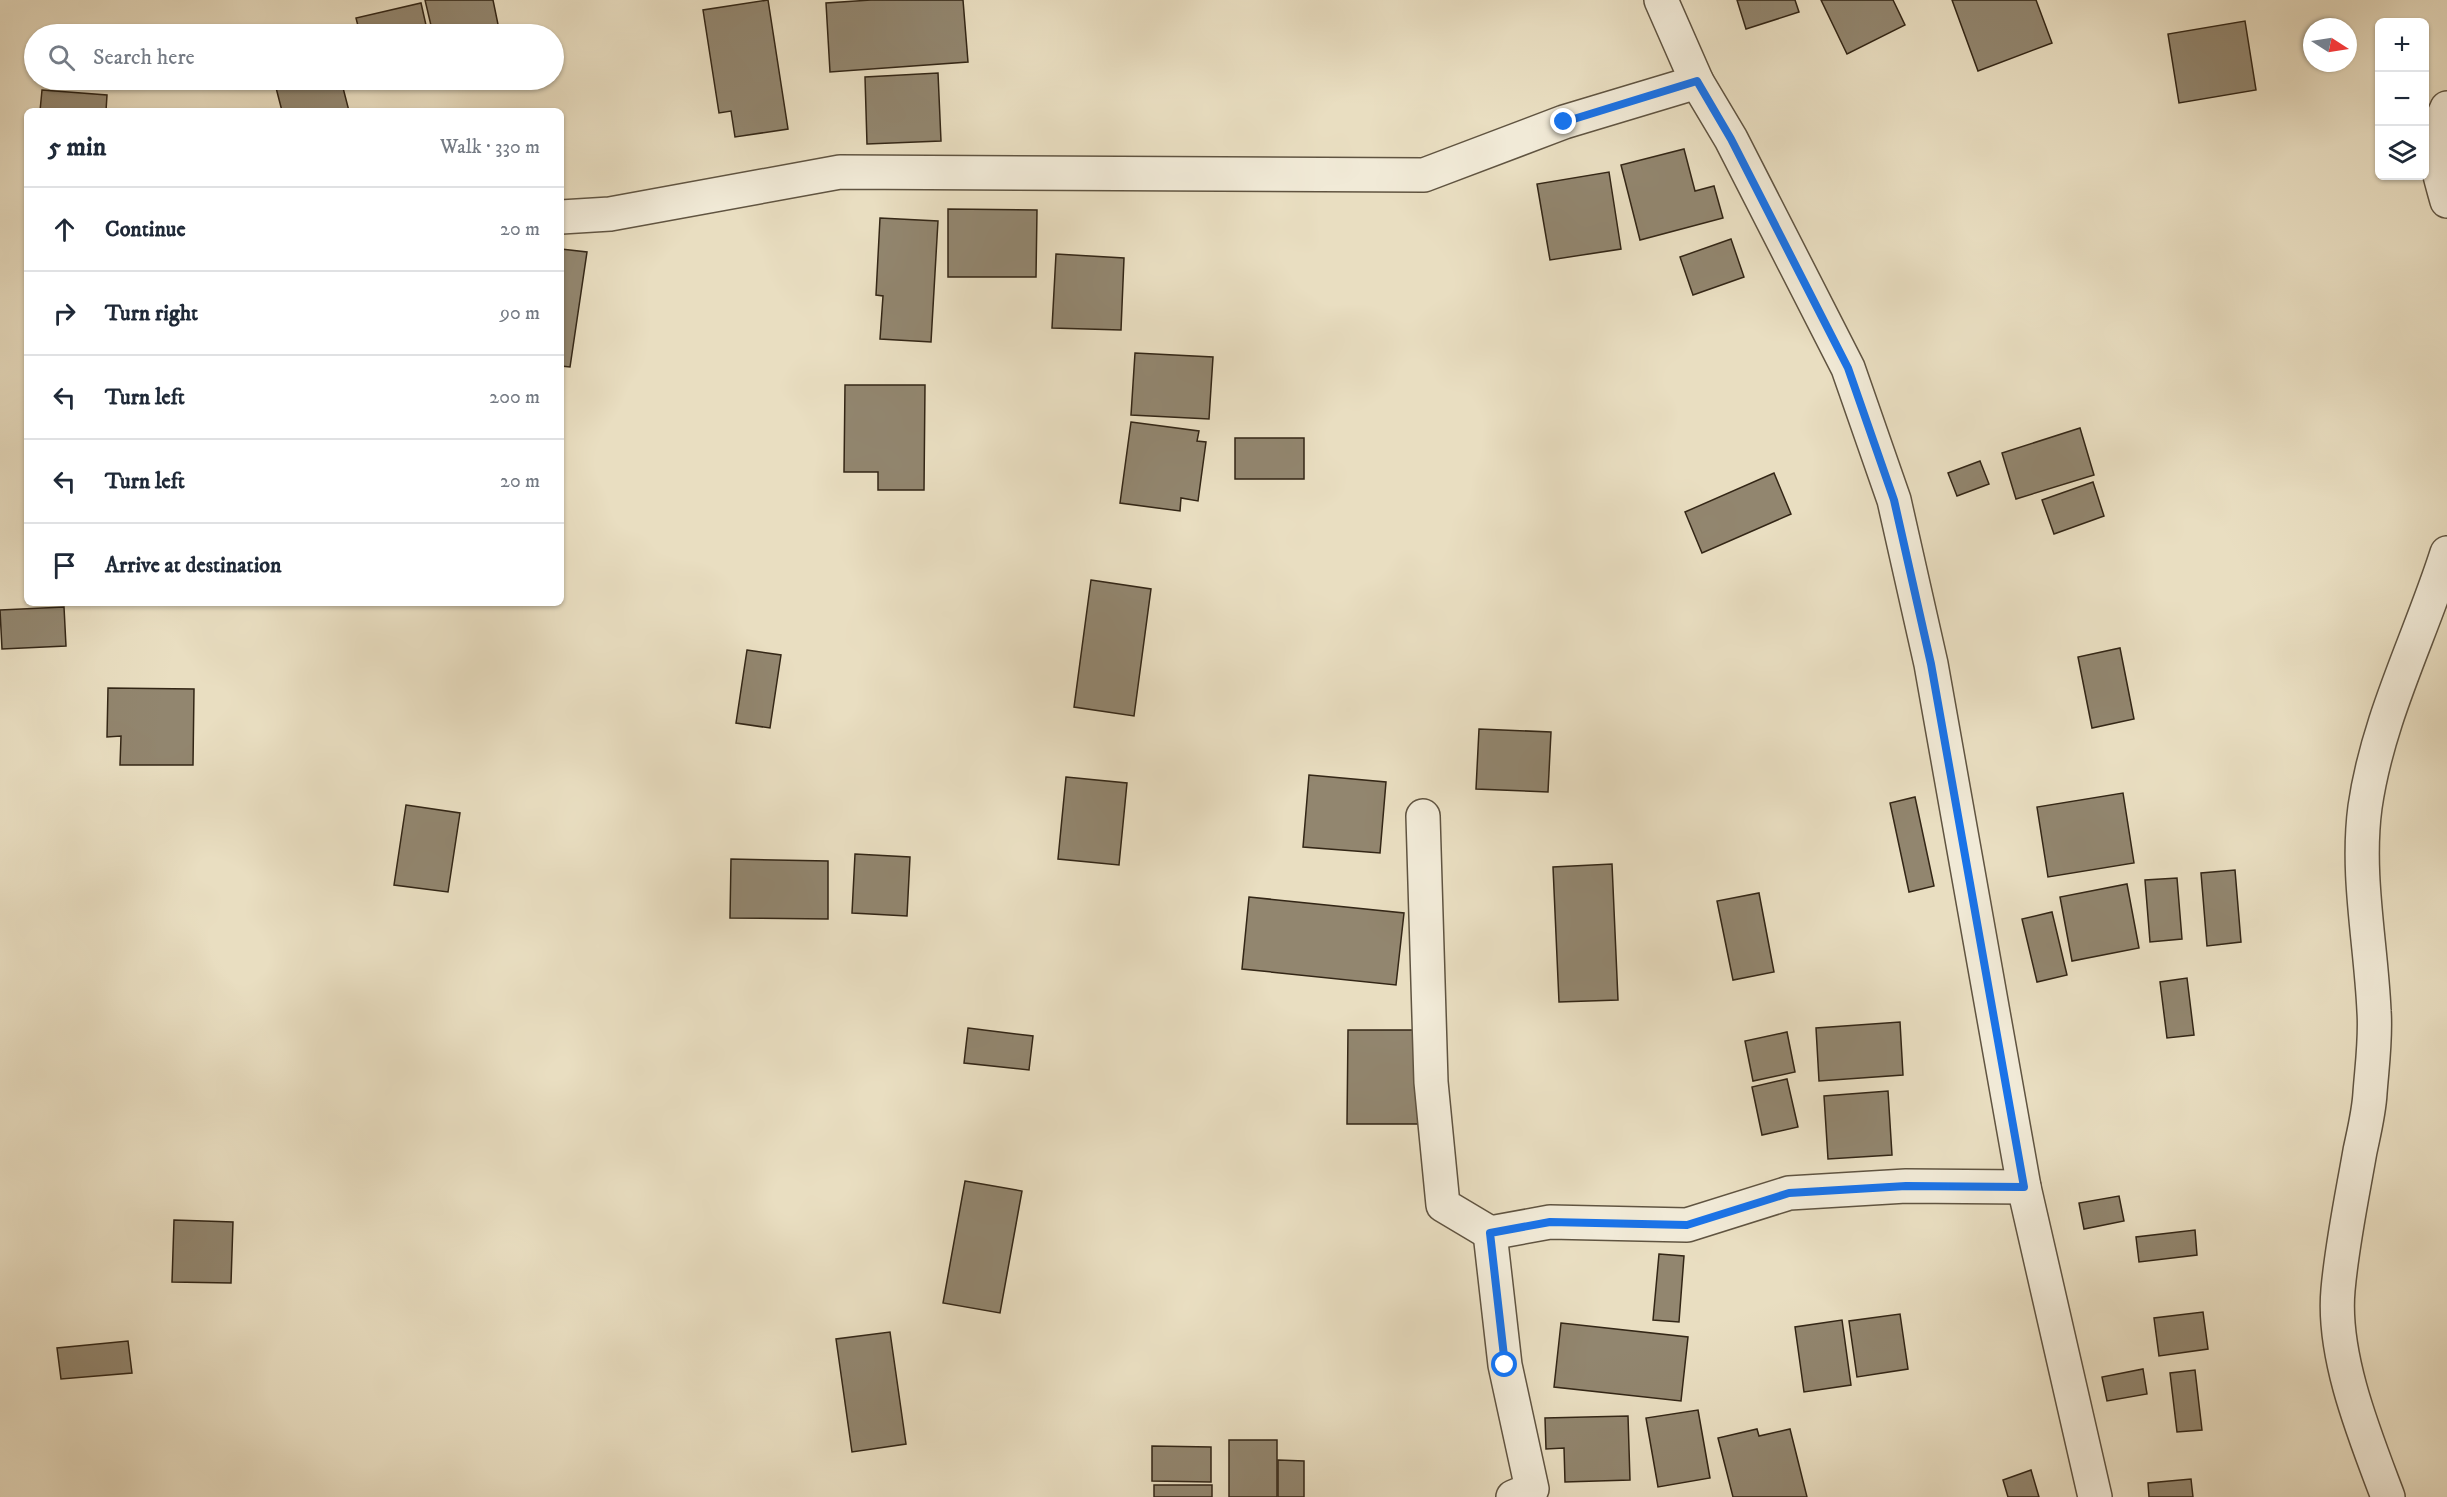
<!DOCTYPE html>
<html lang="en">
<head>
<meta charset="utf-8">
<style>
	body { margin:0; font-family:"IM FELL DW Pica",serif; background:#f6f6f7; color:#1f2937 }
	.controls { position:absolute; right:18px; top:18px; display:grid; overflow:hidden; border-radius:9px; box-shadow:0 2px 4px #0004 }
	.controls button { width:54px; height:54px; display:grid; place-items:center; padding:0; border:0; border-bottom:2px solid #e0e1e3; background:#fff; color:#1f2937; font:30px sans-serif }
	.compass { position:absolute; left:2303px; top:18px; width:54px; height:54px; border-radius:50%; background:#fff; box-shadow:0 2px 4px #0004; rotate:102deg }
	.stop { position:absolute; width:18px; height:18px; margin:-14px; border:4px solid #1a73e8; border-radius:50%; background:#fff }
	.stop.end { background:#1a73e8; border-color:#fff; box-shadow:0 2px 6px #0008 }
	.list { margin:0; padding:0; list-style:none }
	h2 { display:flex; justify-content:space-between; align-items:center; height:78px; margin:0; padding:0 24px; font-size:26px }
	h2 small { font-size:20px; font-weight:400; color:#747a83 }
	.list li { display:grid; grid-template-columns:39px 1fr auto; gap:18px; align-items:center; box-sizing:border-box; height:84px; padding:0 24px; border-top:2px solid #e0e1e3 }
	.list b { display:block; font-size:22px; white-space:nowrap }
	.list em { font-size:20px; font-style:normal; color:#747a83 }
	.icon { flex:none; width:33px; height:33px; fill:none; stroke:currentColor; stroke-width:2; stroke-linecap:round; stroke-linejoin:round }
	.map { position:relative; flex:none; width:2447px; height:1497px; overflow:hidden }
	.search { position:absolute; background:#fff; box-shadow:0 2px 4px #0004; left:24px; top:24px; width:540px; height:66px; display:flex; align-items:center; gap:15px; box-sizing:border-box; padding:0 21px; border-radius:33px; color:#747a83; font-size:22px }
	.panel { position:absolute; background:#fff; box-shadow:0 2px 4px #0004; left:24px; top:108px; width:540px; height:498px; border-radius:9px }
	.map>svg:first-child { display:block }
	.building { fill:#92866f; stroke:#332616; stroke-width:1.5 }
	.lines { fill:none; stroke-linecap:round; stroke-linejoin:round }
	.minor-casing { stroke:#605441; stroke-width:36 }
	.minor { stroke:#f1ead7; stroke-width:33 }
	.route { stroke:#1a73e8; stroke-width:8 }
</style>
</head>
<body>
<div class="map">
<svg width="2447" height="1497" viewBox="0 0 2447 1497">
	<rect width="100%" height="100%" fill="#e9dec1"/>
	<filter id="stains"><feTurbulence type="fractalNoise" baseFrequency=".00333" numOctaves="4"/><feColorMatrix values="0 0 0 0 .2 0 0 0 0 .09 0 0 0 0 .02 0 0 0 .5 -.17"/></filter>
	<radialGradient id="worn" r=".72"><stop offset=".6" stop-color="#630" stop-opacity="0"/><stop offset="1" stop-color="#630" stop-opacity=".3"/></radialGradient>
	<g class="building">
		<polygon points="425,0 493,0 500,34 433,34"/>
		<polygon points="768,0 788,129 735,137 731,111 719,113 703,10"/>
		<polygon points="871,0 963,0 968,62 830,72 826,3"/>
		<polygon points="1737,0 1795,0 1799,12 1746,29"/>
		<polygon points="1821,0 1893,0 1905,25 1847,54"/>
		<polygon points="1952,0 2036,0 2052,43 1978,71"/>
		<polygon points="421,3 428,34 360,34 356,18"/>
		<polygon points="2245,21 2256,90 2179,103 2168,34"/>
		<polygon points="938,73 941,141 867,144 865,77"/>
		<polygon points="274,80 341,80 349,111 282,111"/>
		<polygon points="42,90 107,95 106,111 40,111"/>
		<polygon points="1684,149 1695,191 1714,186 1723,218 1640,240 1621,165"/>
		<polygon points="1609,172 1621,249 1550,260 1537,184"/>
		<polygon points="948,209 1037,210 1036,277 948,277"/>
		<polygon points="880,218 938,221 931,342 880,339 883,296 876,295"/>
		<polygon points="1731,239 1744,277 1693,295 1680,257"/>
		<polygon points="561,249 587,252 570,367 561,366"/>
		<polygon points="1056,254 1124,258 1121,330 1052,328"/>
		<polygon points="1135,353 1213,357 1209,419 1131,415"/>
		<polygon points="845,385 925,385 924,490 878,490 878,472 844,472"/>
		<polygon points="1131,422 1199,431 1197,441 1206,442 1198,501 1181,498 1180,511 1120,503"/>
		<polygon points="2080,428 2094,475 2016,499 2002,453"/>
		<rect x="1235" y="438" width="69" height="41"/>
		<polygon points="1980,461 1989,484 1957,496 1948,473"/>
		<polygon points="1774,473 1791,514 1702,553 1685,512"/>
		<polygon points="2093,482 2104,516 2054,534 2042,500"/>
		<polygon points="1091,580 1151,589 1134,716 1074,707"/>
		<polygon points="64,607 66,646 2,649 0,610"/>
		<polygon points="2120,648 2134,719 2092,728 2078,657"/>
		<polygon points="747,650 781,655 770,728 736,723"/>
		<polygon points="108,688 194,689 193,765 120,765 121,736 107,737"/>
		<polygon points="1479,729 1551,732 1548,792 1476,789"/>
		<polygon points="1309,775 1386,782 1380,853 1303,847"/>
		<polygon points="1066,777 1127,783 1119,865 1058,859"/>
		<polygon points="2123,793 2134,863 2048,877 2037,807"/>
		<polygon points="1915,797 1934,886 1909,892 1890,803"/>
		<polygon points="406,805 460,813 448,892 394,885"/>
		<polygon points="855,854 910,857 907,916 852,913"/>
		<polygon points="731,859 828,861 828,919 730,918"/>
		<polygon points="1612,864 1618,1000 1559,1002 1553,867"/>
		<polygon points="2235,870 2241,942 2207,946 2201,873"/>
		<polygon points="2177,878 2182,939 2150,942 2145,880"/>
		<polygon points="2127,884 2139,948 2072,961 2060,897"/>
		<polygon points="1759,893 1774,972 1733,980 1717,901"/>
		<polygon points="1249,897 1404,913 1396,985 1242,969"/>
		<polygon points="2052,912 2067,975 2037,982 2022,919"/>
		<polygon points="2187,978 2194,1035 2167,1038 2160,982"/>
		<polygon points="1900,1022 1903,1075 1819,1081 1816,1028"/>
		<polygon points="968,1028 1033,1036 1029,1070 964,1063"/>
		<polygon points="1348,1030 1422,1030 1421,1124 1347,1124"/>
		<polygon points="1787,1032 1795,1072 1753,1081 1745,1041"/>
		<polygon points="1787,1079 1798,1127 1762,1135 1752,1087"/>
		<polygon points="1888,1091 1892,1155 1828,1159 1824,1096"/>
		<polygon points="965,1181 1022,1191 1000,1313 943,1303"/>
		<polygon points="2119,1196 2124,1221 2084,1229 2079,1203"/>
		<polygon points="174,1220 233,1222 231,1283 172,1282"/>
		<polygon points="2195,1230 2197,1255 2139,1262 2136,1237"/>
		<polygon points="1659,1254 1684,1256 1679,1322 1653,1320"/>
		<polygon points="2203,1312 2208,1349 2159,1356 2154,1318"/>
		<polygon points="1900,1314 1908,1369 1857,1377 1849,1321"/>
		<polygon points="1842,1320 1851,1385 1804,1392 1795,1327"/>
		<polygon points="1561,1323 1688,1337 1681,1401 1554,1387"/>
		<polygon points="890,1332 906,1444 852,1452 836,1339"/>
		<polygon points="128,1341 132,1373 61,1379 57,1348"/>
		<polygon points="2143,1369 2147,1394 2107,1401 2102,1377"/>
		<polygon points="2195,1370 2202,1430 2177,1432 2170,1373"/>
		<polygon points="1698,1410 1710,1478 1658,1487 1646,1418"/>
		<polygon points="1628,1416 1630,1480 1565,1482 1564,1448 1546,1449 1545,1418"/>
		<polygon points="1757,1429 1759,1436 1790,1429 1807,1497 1733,1497 1718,1438"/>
		<rect x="1229" y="1440" width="48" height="57"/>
		<polygon points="1152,1446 1211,1447 1211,1482 1152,1481"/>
		<polygon points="1278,1460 1304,1461 1304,1497 1278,1497"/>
		<polygon points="2031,1470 2039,1497 2008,1497 2003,1480"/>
		<polygon points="2191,1479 2193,1497 2149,1497 2148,1483"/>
		<rect x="1154" y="1485" width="58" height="12"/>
	</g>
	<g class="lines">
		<defs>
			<g id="minor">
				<polyline points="1661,0 1697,82 1731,139 1848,368 1894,500 1931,664 2024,1187 2095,1497"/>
				<path d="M 2447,108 C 2429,144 2437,165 2447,201"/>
				<polyline points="561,217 610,214 840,172 1424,175 1564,122 1697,82"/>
				<polyline points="1423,816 1431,1082 1443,1205 1490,1233"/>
				<polyline points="1513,1497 1532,1489 1505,1365 1490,1233 1550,1222 1687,1225 1789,1193 1906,1186 2024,1187"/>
				<path d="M 2388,1497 C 2365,1436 2332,1356 2338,1290 C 2342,1244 2352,1197 2360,1151 C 2364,1132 2369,1112 2370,1093 C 2372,1066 2376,1038 2374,1011 C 2371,943 2356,875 2365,807 C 2378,717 2420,638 2447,553"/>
			</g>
		</defs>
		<use href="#minor" class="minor-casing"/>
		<use href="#minor" class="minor"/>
	</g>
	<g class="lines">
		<polyline class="route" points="1505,1365 1490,1233 1550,1222 1687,1225 1789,1193 1906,1186 2024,1187 1931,664 1894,500 1848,368 1731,139 1697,81 1564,122"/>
	</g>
	<rect width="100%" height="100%" filter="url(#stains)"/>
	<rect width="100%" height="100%" fill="url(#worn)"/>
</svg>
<div class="controls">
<button>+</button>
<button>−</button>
<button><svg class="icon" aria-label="layers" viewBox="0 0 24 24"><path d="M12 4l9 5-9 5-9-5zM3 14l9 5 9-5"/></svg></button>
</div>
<svg class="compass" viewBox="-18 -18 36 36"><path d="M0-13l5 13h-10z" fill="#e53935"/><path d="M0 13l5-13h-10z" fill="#747a83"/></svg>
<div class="stop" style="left:1505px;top:1365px"></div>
<div class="stop end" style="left:1564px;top:122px"></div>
<div class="search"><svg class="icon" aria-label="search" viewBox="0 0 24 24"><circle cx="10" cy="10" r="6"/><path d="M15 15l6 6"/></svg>Search here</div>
<section class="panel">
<h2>5 min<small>Walk · 330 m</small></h2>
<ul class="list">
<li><svg class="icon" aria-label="ahead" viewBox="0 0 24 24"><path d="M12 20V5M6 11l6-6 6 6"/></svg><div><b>Continue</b></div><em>20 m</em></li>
<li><svg class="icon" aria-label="right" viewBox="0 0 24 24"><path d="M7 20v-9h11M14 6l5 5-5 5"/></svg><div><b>Turn right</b></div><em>90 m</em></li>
<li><svg class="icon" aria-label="left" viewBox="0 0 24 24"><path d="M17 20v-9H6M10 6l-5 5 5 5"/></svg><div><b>Turn left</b></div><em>200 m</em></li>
<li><svg class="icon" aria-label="left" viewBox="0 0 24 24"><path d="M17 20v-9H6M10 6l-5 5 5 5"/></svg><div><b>Turn left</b></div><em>20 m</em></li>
<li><svg class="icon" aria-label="arrive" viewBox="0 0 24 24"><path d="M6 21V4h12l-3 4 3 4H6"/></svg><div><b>Arrive at destination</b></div></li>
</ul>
</section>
</div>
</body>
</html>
